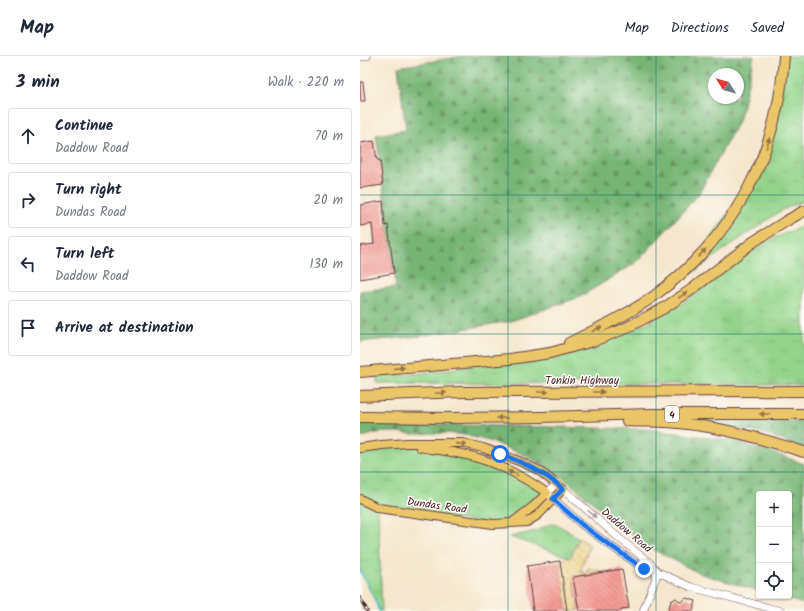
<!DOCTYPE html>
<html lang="en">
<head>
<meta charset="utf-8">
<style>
	body { margin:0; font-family:Kalam,sans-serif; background:#f6f6f7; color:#1f2937 }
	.controls { position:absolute; right:12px; bottom:12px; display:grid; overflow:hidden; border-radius:4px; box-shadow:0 1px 3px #0004 }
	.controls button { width:36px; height:36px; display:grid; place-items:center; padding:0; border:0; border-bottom:1px solid #e0e1e3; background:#fff; color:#1f2937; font:20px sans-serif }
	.compass { position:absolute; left:348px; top:12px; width:36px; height:36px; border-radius:50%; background:#fff; box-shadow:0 1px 3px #0004; rotate:307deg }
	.stop { position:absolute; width:12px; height:12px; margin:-9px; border:3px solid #1a73e8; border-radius:50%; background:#fff }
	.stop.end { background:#1a73e8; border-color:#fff; box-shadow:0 1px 4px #0008 }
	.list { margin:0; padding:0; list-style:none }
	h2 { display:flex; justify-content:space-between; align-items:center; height:52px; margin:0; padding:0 16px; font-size:17px }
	h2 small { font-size:13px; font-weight:400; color:#747a83 }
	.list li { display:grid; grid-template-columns:26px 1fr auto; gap:12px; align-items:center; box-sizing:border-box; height:56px; margin:0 8px 8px; padding:0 8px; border:1px solid #e0e1e3; border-radius:4px }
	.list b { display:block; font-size:15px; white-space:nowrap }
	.list p { margin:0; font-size:13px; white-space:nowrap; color:#747a83 }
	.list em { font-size:13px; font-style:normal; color:#747a83 }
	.icon { flex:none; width:22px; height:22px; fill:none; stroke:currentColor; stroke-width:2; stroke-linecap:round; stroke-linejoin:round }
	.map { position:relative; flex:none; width:444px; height:555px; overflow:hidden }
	header { display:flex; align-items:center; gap:24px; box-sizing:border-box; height:56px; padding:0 20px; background:#fff; border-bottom:1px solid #e0e1e3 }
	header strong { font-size:19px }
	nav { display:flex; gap:22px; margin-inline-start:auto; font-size:14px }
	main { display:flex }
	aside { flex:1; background:#fff }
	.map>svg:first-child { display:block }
	.grass { fill:url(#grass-tufts); stroke:#6e795a }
	.forest { fill:url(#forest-firs); stroke:#606a50; fill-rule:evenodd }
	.sand { fill:url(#sand-dots); stroke:#9c7c64 }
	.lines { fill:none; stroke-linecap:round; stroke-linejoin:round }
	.stream { stroke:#4bb9c3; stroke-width:2 }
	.building { fill:url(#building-back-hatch) }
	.minor-casing { stroke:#643d44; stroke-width:8 }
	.major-casing { stroke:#643d44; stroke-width:10 }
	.highway-casing { stroke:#643d44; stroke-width:12 }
	.minor { stroke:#fff; stroke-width:7 }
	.major { stroke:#ebc669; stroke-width:8 }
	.highway { stroke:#ebc669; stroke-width:10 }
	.rail-casing { stroke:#4a1f2b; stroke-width:3.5 }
	.rail { stroke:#fdfcf7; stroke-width:2; stroke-dasharray:6; stroke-linecap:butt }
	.oneway { fill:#9a724a }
	.oneway2 { fill:#ae9aa0 }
	.route { stroke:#1a73e8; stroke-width:5 }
	.grid { fill:none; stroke:#0f766e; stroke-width:1; stroke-opacity:0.55 }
	.labels { text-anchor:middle; stroke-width:3; stroke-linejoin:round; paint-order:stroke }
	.shield { fill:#fdfcf7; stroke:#806168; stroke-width:1 }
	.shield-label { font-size:10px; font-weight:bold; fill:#4a1f2b }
	.street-label { font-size:11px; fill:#4a1f2b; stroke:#fdfcf7 }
</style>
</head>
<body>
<header>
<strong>Map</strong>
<nav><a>Map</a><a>Directions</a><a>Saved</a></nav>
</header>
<main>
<aside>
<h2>3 min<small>Walk · 220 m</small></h2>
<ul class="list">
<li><svg class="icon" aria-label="ahead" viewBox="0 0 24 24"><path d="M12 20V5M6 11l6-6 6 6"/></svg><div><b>Continue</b><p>Daddow Road</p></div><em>70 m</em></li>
<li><svg class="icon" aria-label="right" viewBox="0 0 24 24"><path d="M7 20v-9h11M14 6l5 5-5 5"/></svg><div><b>Turn right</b><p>Dundas Road</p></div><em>20 m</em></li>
<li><svg class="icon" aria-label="left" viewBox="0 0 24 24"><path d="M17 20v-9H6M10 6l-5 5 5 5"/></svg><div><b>Turn left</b><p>Daddow Road</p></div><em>130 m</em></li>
<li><svg class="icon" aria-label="arrive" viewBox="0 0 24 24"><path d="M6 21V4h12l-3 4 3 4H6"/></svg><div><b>Arrive at destination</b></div></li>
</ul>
</aside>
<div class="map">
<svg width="444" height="555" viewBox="0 0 444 555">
	<defs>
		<pattern id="grass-tufts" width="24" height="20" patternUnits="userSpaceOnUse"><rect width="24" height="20" fill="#93d38a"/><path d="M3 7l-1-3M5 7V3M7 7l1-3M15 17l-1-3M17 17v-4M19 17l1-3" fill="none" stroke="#80b577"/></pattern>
		<pattern id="forest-firs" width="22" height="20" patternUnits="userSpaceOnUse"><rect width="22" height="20" fill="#76b576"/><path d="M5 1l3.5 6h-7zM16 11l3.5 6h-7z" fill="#639361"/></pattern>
		<pattern id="sand-dots" width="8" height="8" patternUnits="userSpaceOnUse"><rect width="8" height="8" fill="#eeda9e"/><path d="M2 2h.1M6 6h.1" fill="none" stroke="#cebb88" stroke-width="1.8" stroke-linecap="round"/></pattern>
		<pattern id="building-back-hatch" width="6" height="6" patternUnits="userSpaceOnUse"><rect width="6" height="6" fill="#f49b96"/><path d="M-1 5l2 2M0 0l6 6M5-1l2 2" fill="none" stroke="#c87e7b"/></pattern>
	</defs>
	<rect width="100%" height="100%" fill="#fdfcf7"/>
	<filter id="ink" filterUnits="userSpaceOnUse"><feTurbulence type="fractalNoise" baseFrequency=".025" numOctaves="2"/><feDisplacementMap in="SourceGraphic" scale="8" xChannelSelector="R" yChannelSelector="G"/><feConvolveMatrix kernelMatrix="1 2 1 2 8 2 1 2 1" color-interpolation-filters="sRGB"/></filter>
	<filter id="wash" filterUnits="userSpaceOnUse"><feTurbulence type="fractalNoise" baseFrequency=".012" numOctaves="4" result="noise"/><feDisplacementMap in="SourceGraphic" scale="16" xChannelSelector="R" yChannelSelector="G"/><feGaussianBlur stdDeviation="0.9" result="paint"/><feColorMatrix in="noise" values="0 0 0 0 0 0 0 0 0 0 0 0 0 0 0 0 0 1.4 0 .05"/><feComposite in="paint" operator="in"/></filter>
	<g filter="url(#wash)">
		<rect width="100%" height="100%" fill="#f5e7cf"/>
		<g class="grass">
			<polygon points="425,0 444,0 444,145 422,154 362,195 334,216 315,230 313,226 329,212 398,115"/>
			<polygon points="444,170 444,329 17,327 17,320 47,319 108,310 156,306 214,296 252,283 292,264 321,248 360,218 390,197 411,183"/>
			<polygon points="48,387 122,404 187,437 153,466 133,468 18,452 22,555 19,555 14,542 0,514 0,392"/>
			<path d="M 190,468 C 201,468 210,477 219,482 L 211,502 L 150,481 L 176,475 Z"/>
		</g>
		<g class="forest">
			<path d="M 103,0 L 394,0 L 380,62 L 338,139 L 277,206 L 220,241 L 151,265 L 60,280 L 0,286 L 0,235 L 36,231 L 16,79 L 46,74 L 38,11 ZM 354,18 L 378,18 L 378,42 L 354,42 Z"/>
			<polygon points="319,362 444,365 444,392 405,378"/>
			<polygon points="0,367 286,373 374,385 412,396 444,408 444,548 417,540 429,540 429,438 399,438 399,535 341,518 290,492 253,464 201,420 169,401 133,386 105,379 86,377 52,378 38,376 27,376 16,377 0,382"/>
		</g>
		<polygon class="sand" points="219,482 230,489 222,509 221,514 223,517 225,517 227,516 228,512 242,516 213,521 219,555 207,555 200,505 211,501"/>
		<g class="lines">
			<polyline class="stream" points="0,514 14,542 19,555"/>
		</g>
		<g id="blocks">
			<g class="building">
				<polygon points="0,26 3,26 5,45 0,45"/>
				<polygon points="14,85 17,104 20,104 23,129 0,132 0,87"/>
				<polygon points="23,145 25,170 28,169 34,217 0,223 0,190 14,188 12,168 0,170 0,149"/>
				<polygon points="200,505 207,555 173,555 167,510"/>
				<polygon points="262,513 269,552 261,553 262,555 219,555 213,521"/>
				<polygon points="316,542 321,546 326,542 336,545 333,555 308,555 311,545"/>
			</g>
		</g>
	</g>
	<g filter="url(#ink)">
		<use href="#blocks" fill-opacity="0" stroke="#643d44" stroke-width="1"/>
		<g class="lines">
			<defs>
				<g id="minor">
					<polyline points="0,1 7,0"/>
					<polyline points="197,427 187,437 221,468 248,488 284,513 298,516 331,531 421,555"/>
					<polyline points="203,433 260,483 290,507 298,516"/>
					<polyline points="283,555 298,516"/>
				</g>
				<g id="major">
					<path d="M 60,391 C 72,394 84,394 97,397 C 128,402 161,419 187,437 L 174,450 L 153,466"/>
					<polyline points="0,392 22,389 48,387 103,387 123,392 159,405 178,414 203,433 178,459 167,466 133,468 18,452 0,443"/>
				</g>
				<g id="highway">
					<path d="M 209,287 C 238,272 268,259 294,240 C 374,181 418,99 424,0"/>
					<polyline points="0,316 150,303 190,297 233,285 264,273 304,252 331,234 393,186 428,164 444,155"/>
					<polyline points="0,340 102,336 444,335"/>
					<polyline points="0,361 91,362 181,361 292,358 444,358"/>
					<path d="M 267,365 C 284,366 302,365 319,367 C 362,371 403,383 444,396"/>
				</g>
			</defs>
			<use href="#minor" class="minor-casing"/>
			<use href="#major" class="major-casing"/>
			<use href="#highway" class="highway-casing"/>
			<use href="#minor" class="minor"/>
			<use href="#major" class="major"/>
			<use href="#highway" class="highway"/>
			<defs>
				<polyline id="rail" points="0,542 7,555"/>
			</defs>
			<use href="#rail" class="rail-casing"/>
			<use href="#rail" class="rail"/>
		</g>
		<defs><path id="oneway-solid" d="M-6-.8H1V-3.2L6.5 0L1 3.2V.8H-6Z"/></defs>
		<g class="oneway">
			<use href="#oneway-solid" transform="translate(408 87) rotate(-73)"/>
			<use href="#oneway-solid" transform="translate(342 197) rotate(-47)"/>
			<use href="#oneway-solid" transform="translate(323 239) rotate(-34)"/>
			<use href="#oneway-solid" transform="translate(237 273) rotate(-27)"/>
			<use href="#oneway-solid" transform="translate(39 312) rotate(-5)"/>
			<use href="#oneway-solid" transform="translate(183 336)"/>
			<use href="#oneway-solid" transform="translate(239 336)"/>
			<use href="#oneway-solid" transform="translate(81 337) rotate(-2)"/>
			<use href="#oneway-solid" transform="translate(405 358) rotate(180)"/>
			<use href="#oneway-solid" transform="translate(142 362) rotate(180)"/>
			<use href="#oneway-solid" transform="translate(101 388) rotate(4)"/>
			<use href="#oneway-solid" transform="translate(153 417) rotate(-154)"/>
		</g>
		<use class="oneway2" href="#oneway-solid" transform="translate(232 458) rotate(41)"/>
	</g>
	<g class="lines" filter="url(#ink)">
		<path class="route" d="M 140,398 C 164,407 184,416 203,433 L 193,443 L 221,468 L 248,488 L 284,513"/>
	</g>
	<path class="grid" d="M 148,0 L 148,555M 296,0 L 296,555M 0,139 L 444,139M 0,278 L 444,278M 0,416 L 444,416"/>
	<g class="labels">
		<rect class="shield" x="305" y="350" width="14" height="16" rx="3"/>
		<g class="shield-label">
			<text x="312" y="362">4</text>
		</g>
		<g class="street-label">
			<text x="222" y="328">Tonkin Highway</text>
			<text transform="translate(77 449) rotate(8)" y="4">Dundas Road</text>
			<text transform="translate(267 474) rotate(40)" y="4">Daddow Road</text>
		</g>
	</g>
</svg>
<div class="controls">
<button>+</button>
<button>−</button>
<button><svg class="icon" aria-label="locate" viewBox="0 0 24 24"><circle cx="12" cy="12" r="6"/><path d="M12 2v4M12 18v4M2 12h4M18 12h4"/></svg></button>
</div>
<svg class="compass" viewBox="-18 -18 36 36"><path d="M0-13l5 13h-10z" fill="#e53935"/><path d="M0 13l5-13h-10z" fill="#747a83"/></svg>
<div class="stop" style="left:140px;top:398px"></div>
<div class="stop end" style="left:284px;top:513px"></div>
</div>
</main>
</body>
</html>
